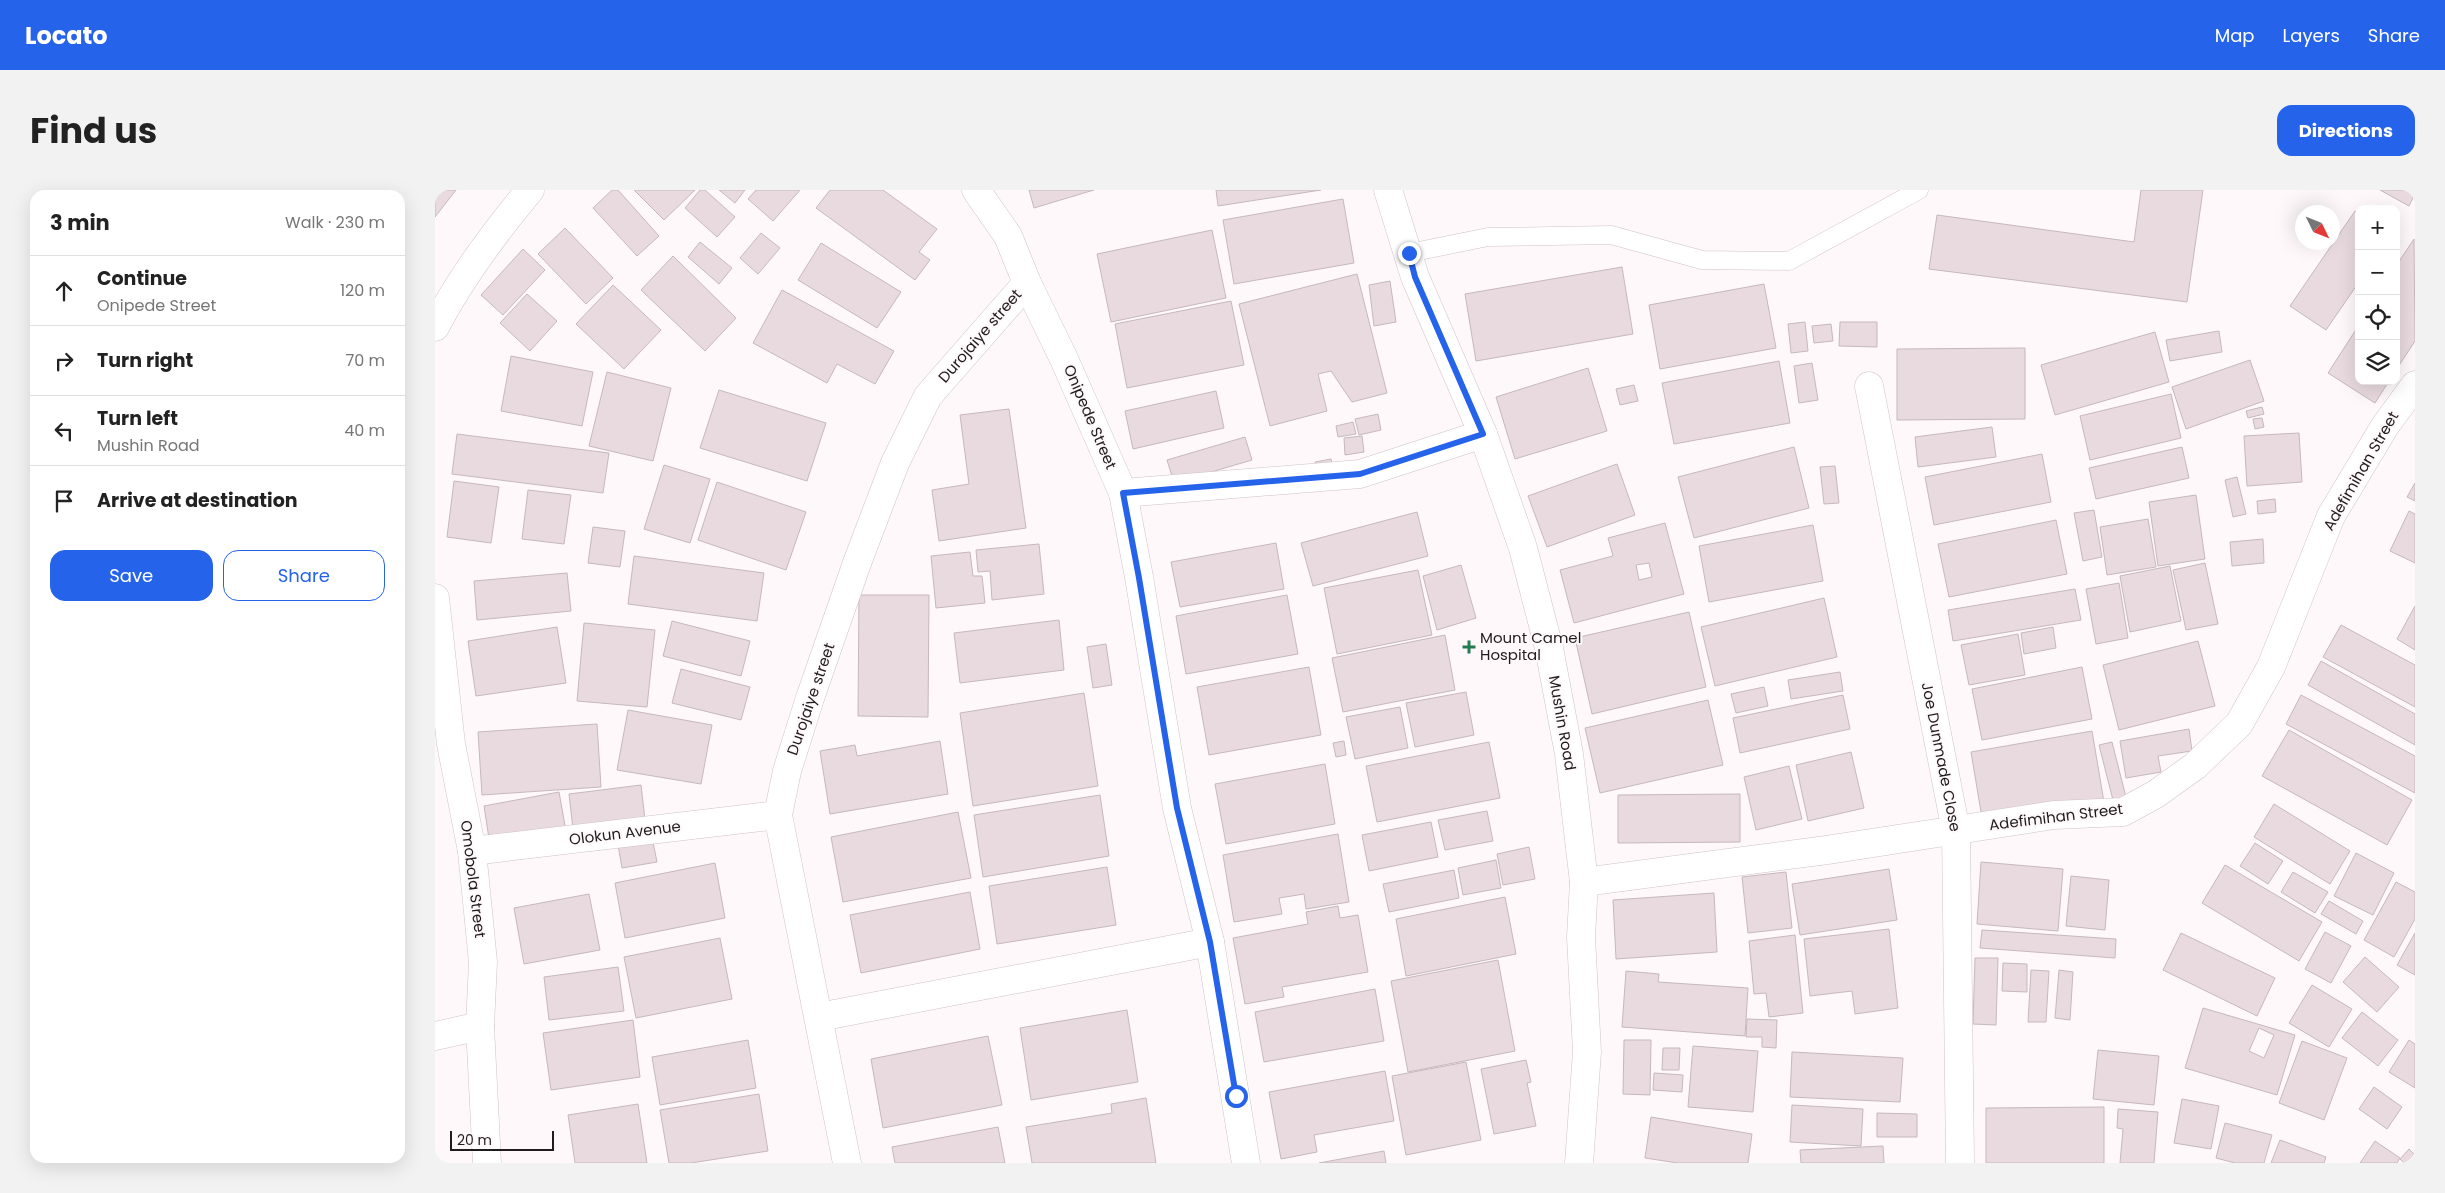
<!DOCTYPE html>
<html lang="en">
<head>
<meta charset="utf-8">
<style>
	body { margin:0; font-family:Poppins,sans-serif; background:#f2f2f2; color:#222 }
	.controls { position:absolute; right:15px; top:15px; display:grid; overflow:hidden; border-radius:10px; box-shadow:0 5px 20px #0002 }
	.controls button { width:45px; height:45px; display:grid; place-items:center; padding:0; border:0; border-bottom:1px solid #e0e0e0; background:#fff; color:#222; font:25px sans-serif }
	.compass { position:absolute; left:1860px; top:15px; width:45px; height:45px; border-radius:50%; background:#fff; box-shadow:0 5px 20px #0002; rotate:133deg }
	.scale { position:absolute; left:15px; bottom:12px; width:104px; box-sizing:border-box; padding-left:5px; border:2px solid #201c1d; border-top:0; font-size:14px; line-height:18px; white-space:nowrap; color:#201c1d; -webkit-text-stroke:4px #fef8fa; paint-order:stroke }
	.stop { position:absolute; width:15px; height:15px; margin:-11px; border:4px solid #2563eb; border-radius:50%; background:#fff }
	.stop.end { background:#2563eb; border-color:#fff; box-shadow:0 1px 5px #0008 }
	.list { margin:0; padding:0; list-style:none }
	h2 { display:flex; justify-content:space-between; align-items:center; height:65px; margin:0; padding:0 20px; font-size:21px }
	h2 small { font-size:16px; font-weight:400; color:#767676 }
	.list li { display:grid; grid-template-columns:32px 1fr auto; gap:15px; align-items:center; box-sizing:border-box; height:70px; padding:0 20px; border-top:1px solid #e0e0e0 }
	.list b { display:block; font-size:19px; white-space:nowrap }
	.list p { margin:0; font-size:16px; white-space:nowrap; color:#767676 }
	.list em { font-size:16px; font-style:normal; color:#767676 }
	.actions { display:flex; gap:10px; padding:15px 20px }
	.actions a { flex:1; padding:11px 0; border:1px solid #2563eb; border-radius:15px; text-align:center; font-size:18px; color:#2563eb }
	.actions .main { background:#2563eb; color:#fff }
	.icon { flex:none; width:28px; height:28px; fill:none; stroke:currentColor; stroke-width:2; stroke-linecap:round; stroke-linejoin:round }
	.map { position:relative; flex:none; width:1980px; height:973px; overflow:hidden; border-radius:15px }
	header { display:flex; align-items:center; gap:30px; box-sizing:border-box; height:70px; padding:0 25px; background:#2563eb; color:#fff }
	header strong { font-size:24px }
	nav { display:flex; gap:28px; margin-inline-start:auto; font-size:18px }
	.intro { display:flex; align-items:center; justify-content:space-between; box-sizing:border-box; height:120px; padding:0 30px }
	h1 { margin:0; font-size:35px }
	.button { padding:12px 22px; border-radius:15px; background:#2563eb; color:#fff; font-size:18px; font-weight:700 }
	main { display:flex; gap:30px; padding:0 30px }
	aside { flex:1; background:#fff; border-radius:15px; box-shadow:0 5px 20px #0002 }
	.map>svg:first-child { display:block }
	.building { fill:#e8dade; stroke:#c6b8bd; fill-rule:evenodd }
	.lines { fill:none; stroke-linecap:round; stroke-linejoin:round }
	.lane-casing { stroke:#d0c2c7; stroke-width:19 }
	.street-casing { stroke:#d0c2c7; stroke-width:29 }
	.secondary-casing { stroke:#d0c2c7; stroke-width:29 }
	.lane { stroke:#fff; stroke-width:18 }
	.street { stroke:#fff; stroke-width:28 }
	.secondary { stroke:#fff; stroke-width:28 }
	.route { stroke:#2563eb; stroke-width:6 }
	.poi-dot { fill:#207b50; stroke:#fef8fa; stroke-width:2 }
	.labels { text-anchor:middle; stroke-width:4; stroke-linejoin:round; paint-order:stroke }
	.street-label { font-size:15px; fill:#201c1d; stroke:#fef8fa }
	.poi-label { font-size:15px; fill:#201c1d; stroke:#fef8fa; text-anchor:start }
</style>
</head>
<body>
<header>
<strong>Locato</strong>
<nav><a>Map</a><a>Layers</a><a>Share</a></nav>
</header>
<div class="intro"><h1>Find us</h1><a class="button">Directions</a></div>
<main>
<aside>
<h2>3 min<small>Walk · 230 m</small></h2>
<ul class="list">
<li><svg class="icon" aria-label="ahead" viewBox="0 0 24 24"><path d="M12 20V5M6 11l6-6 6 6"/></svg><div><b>Continue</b><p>Onipede Street</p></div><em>120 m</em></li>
<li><svg class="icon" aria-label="right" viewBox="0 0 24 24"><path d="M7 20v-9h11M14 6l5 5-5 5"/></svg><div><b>Turn right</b></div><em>70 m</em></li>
<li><svg class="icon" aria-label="left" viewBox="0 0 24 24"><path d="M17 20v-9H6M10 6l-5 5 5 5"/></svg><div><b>Turn left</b><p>Mushin Road</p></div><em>40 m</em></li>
<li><svg class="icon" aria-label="arrive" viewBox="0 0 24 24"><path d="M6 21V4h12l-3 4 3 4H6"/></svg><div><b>Arrive at destination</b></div></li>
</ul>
<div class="actions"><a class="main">Save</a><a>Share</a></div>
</aside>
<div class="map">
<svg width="1980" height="973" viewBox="0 0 1980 973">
	<rect width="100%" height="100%" fill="#fef8fa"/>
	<g class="building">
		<polygon points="0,0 21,0 0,27"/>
		<polygon points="177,0 183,0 224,46 202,66 158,18"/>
		<polygon points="199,0 260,0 229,30"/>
		<polygon points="265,0 270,0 300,27 282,47 250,18"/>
		<polygon points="284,0 310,0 300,13"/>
		<polygon points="321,0 365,0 338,31 313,9"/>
		<polygon points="395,0 448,0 502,39 484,62 495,70 480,90 381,18"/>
		<polygon points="594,0 659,0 599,18"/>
		<polygon points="781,0 886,0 783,16"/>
		<polygon points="1706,0 1768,0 1752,112 1494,79 1502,25 1699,52"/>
		<polygon points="1945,0 1980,0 1980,4 1974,16"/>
		<polygon points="908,9 919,73 799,94 788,30"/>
		<polygon points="1920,21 1924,23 1924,92 1891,140 1855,116"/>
		<polygon points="130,38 178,88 151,114 103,64"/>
		<polygon points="777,40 791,108 676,132 662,64"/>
		<polygon points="326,43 345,58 323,84 305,68"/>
		<polygon points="1979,49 1980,151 1961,180 1961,76"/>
		<polygon points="265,52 297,78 284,94 253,67"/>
		<polygon points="386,53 466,102 442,138 363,90"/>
		<polygon points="88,59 110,80 68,125 46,105"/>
		<polygon points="238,66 301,128 270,161 206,100"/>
		<polygon points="1187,77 1198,144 1041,171 1030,104"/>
		<polygon points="922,84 952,203 917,212 896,181 883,184 892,221 835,236 804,114"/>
		<polygon points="955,91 961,132 939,136 934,95"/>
		<polygon points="1329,94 1341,158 1225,179 1214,115"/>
		<polygon points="178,95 226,140 189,179 141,134"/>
		<polygon points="347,100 459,161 440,194 402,174 392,193 318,153"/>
		<polygon points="92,104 122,131 95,161 65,133"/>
		<polygon points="796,111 809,175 692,198 680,134"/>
		<polygon points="1370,132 1373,161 1356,163 1353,134"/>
		<polygon points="1405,132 1442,132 1442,157 1404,156"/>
		<polygon points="1396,134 1398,151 1379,153 1377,136"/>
		<polygon points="1924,135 1924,191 1954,191 1940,213 1893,183"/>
		<polygon points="1784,141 1787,162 1735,171 1731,150"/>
		<polygon points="1720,142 1734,192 1620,225 1606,175"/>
		<polygon points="1590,158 1590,229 1462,230 1462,159"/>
		<polygon points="76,166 158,182 147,236 66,221"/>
		<polygon points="1815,170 1829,211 1751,239 1737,197"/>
		<polygon points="1344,171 1355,233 1239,254 1227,193"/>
		<polygon points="1377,173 1383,210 1364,213 1359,176"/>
		<polygon points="1153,178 1172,241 1080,269 1061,207"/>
		<polygon points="172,182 236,198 218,271 154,256"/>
		<polygon points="1199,195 1203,211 1185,215 1181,199"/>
		<polygon points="284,200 391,233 372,291 265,258"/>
		<polygon points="781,201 789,238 698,259 690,221"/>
		<polygon points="1736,204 1746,248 1655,270 1645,226"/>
		<polygon points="1827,217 1829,224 1813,228 1811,221"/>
		<polygon points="574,219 591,338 504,351 497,300 534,294 525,225"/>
		<polygon points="943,224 946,240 924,245 920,229"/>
		<polygon points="1827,228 1829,237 1820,239 1818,229"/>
		<polygon points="918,232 921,244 903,247 901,236"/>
		<polygon points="1557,237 1561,267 1483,277 1480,247"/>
		<polygon points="1864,243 1867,292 1812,296 1809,246"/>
		<polygon points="22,244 174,263 168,303 17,284"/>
		<polygon points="927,246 929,262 910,265 909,248"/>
		<polygon points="810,247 817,270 739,293 732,270"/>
		<polygon points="1359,257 1374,318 1259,348 1243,287"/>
		<polygon points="1747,257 1754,288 1661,309 1654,278"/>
		<polygon points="1607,264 1616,312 1499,335 1490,287"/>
		<polygon points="896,269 898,278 882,281 880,272"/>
		<polygon points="1182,274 1200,325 1112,357 1093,306"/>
		<polygon points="229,275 275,289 255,353 209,339"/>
		<polygon points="1400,276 1404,313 1389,314 1385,277"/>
		<polygon points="1802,287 1811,324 1798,327 1790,290"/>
		<polygon points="19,291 64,297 56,353 12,347"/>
		<polygon points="282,292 371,322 351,380 263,350"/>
		<polygon points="1980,293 1980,311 1972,307"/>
		<polygon points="93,300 136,305 129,354 87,349"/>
		<polygon points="1761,305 1770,369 1723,376 1714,312"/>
		<polygon points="1840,309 1841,322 1823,324 1822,311"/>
		<polygon points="1659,320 1667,367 1648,371 1639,323"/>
		<polygon points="1974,321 1980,324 1980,373 1955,361"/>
		<polygon points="982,322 993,366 878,396 866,353"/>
		<polygon points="1713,329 1721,377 1672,385 1665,337"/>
		<polygon points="1621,330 1632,384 1514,407 1503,354"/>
		<path d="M 1230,333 L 1249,404 L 1139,433 L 1125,380 L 1178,366 L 1173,348 ZM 1214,373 L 1217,387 L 1204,390 L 1201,375 Z"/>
		<polygon points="1378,335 1388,391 1274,412 1264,356"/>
		<polygon points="158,337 190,341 185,377 153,373"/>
		<polygon points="1828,349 1829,373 1797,376 1795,352"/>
		<polygon points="841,353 849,399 745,417 736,372"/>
		<polygon points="604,354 609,404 557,410 555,381 543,382 541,360"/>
		<polygon points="535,362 538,386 547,386 550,413 501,418 496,366"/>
		<polygon points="199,366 329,383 322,431 193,414"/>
		<polygon points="1770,373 1783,434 1751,440 1738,380"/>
		<polygon points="1026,375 1041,428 1002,440 988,386"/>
		<polygon points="1735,376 1746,431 1695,442 1685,386"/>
		<polygon points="983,380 997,445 902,464 889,398"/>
		<polygon points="132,383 136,421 42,430 39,391"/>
		<polygon points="1684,393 1693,448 1661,454 1651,399"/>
		<polygon points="1640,399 1646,430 1518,451 1513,420"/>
		<polygon points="424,405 494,405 493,527 423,526"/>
		<polygon points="852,405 863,464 751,484 741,426"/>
		<polygon points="1389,408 1402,467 1280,496 1266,437"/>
		<polygon points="1980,416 1980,460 1962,449"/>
		<polygon points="1254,422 1271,497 1157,524 1140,448"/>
		<polygon points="624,430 629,480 525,493 519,443"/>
		<polygon points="237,431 315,451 306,486 228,466"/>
		<polygon points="149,433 220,440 212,517 142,511"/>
		<polygon points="1906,435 1980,475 1980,517 1888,467"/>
		<polygon points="122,437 131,493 41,506 33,451"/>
		<polygon points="1618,437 1621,458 1589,464 1586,443"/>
		<polygon points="1583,444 1590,485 1534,495 1526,455"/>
		<polygon points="1010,445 1020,500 908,522 897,468"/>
		<polygon points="1763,451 1780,516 1684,540 1668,475"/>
		<polygon points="671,454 677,495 658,498 652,457"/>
		<polygon points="1886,471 1980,524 1980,555 1873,495"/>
		<polygon points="874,477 886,545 774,565 762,497"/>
		<polygon points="1647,477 1657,529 1547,550 1537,499"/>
		<polygon points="246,479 315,497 306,530 237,513"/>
		<polygon points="1405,482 1408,501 1356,509 1353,490"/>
		<polygon points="1329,497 1333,516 1301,523 1296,504"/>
		<polygon points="1031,502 1039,545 980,557 971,513"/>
		<polygon points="649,503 663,596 538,616 525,523"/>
		<polygon points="1408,505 1415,539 1305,563 1298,528"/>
		<polygon points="1866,505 1980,566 1980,603 1851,534"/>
		<polygon points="1273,510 1288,575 1165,603 1150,538"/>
		<polygon points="965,517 973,558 920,569 911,527"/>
		<polygon points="193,520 277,535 266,594 182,580"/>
		<polygon points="162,534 166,597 47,605 43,542"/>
		<polygon points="1754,539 1757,561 1723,566 1726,582 1691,588 1685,551"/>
		<polygon points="1854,540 1977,610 1952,655 1827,586"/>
		<polygon points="1657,541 1669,612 1548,634 1536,562"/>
		<polygon points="505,551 513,604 395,624 385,561 420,555 422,566"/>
		<polygon points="909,551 911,565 901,567 898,553"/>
		<polygon points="1054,552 1065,608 942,632 931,576"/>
		<polygon points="1677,552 1693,615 1680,618 1664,555"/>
		<polygon points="1416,562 1429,618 1373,631 1361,575"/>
		<polygon points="890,574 900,634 791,654 780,594"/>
		<polygon points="1354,576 1367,629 1321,640 1309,587"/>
		<polygon points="206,595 210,630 138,639 134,604"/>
		<polygon points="124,602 131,641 55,655 49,616"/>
		<polygon points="1305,604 1305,652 1183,653 1183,605"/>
		<polygon points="665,605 674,666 548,687 539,625"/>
		<polygon points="1839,614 1915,661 1895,694 1819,647"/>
		<polygon points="1052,621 1058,651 1010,660 1003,630"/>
		<polygon points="523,622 536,688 408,712 396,647"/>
		<polygon points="996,632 1003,667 934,681 927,645"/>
		<polygon points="216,642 222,672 187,678 182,649"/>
		<polygon points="903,644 914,712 871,719 869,704 844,708 847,724 799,732 788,665"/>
		<polygon points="1820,653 1848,671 1833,694 1805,676"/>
		<polygon points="1094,657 1100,689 1068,695 1062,664"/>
		<polygon points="1921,663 1959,683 1938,725 1899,706"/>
		<polygon points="1061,670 1066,698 1028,705 1023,678"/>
		<polygon points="1546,672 1628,679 1623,741 1542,734"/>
		<polygon points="280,673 290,728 190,748 180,693"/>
		<polygon points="1790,675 1887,732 1864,771 1767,713"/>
		<polygon points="672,677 681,735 562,754 554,696"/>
		<polygon points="1454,679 1462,730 1365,745 1357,694"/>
		<polygon points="1019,680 1024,708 954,722 948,694"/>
		<polygon points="1351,682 1357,738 1313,743 1307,687"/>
		<polygon points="1858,682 1893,702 1880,723 1846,702"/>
		<polygon points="1636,686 1674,690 1670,740 1631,736"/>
		<polygon points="1961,692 1980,702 1980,729 1959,767 1929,750"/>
		<polygon points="535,702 545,759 426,783 415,725"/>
		<polygon points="1279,703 1282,762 1181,769 1178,710"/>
		<polygon points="154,704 165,760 89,774 79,718"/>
		<polygon points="1070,707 1081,764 971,786 961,729"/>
		<polygon points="1894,711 1928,731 1921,744 1886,724"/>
		<polygon points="903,716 905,728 923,725 933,782 847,797 849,807 810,814 798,748 873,734 871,722"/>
		<polygon points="1454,739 1463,818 1420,824 1417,801 1375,806 1369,749"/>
		<polygon points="1547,740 1681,749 1680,768 1545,758"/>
		<polygon points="1890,742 1916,756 1896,793 1870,779"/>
		<polygon points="1746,743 1840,788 1822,826 1728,780"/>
		<polygon points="1980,743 1980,785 1962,775"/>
		<polygon points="1360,745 1368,823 1334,827 1331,803 1319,804 1314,751"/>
		<polygon points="285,748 297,809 201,828 189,767"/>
		<polygon points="1930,767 1964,797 1942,822 1908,792"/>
		<polygon points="1540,768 1563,768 1561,835 1538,834"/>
		<polygon points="1063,770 1080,861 973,882 956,791"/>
		<polygon points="1568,773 1592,774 1592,802 1567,801"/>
		<polygon points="183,777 189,821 114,830 109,787"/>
		<polygon points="1596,780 1614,781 1611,832 1593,832"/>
		<polygon points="1624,780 1638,782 1635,830 1620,828"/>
		<polygon points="1191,781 1224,784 1223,792 1313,798 1310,846 1187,837"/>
		<polygon points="1877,795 1917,819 1894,857 1854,833"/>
		<polygon points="940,799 949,851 829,872 820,822"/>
		<path d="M 1768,818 L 1860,845 L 1842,905 L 1750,878 ZM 1824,838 L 1839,845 L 1829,868 L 1814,861 Z"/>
		<polygon points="692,820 703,892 596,910 585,838"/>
		<polygon points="1927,822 1963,850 1943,876 1907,848"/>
		<polygon points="1312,829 1342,830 1341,858 1327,857 1327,847 1311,847"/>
		<polygon points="198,830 205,887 116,900 108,843"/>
		<polygon points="553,846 567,915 448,938 436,869"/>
		<polygon points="313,850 321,898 225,915 217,867"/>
		<polygon points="1189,850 1216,850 1215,905 1188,904"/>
		<polygon points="1974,850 1980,854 1980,898 1954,882"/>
		<polygon points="1867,851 1912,868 1889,930 1844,913"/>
		<polygon points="1258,856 1323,861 1318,922 1253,917"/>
		<polygon points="1228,858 1245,858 1244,880 1227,880"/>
		<polygon points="1663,860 1724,866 1719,915 1658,909"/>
		<polygon points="1357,862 1468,868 1465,912 1355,907"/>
		<polygon points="1091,870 1096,892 1092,893 1101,936 1059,944 1046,879"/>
		<polygon points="1031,872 1046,950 971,965 957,886"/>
		<polygon points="950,881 959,931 879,945 882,962 846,969 834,902"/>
		<polygon points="1219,883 1248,885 1247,902 1218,900"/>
		<polygon points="1939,897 1967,917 1952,939 1924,919"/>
		<polygon points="324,904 333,961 256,973 234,973 225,920"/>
		<polygon points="711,908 721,973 597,973 591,937 677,923 676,914"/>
		<polygon points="1747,909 1784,916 1776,959 1739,953"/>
		<polygon points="203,914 212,973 140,973 133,925"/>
		<polygon points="1357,915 1428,919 1426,956 1355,952"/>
		<polygon points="1669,917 1669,973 1551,973 1551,918"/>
		<polygon points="1683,919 1723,922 1719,973 1685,973 1688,939 1682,938"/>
		<polygon points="1442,923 1482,924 1482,947 1442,947"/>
		<polygon points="1216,927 1317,944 1313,973 1243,973 1210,968"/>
		<polygon points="1790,933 1837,945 1829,973 1800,973 1781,968"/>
		<polygon points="563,937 570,973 460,973 457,957"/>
		<polygon points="1845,950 1891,967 1889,973 1836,973"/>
		<polygon points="1940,951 1965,968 1962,973 1925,973"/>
		<polygon points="1448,956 1449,973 1366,973 1365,960"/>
		<polygon points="1974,959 1980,965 1980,973 1969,973 1965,969"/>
		<polygon points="949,961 951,973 884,973"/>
	</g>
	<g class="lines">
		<defs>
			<polyline id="lane" points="974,63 1053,47 1176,45 1267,70 1354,71 1484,0"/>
			<g id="street">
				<polyline points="541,0 573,46 592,93 629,169 688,303 704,387 742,618 775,752 811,973"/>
				<path d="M 0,137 C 26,87 59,43 95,0"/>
				<polyline points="1434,196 1521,641 1525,973"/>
				<polyline points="688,303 925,284 1048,244"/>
				<polyline points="0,408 16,554 37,661 48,772 45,836 52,973"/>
				<polyline points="37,661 343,625"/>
				<polyline points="1149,692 1392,660 1619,625 1688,622 1721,604 1760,576 1804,534 1836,477 1896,326 1950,236 1980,195"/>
				<polyline points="384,827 775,752"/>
				<polyline points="0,846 45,836"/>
				<polyline points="412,973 343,625 352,581 375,508 422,373 460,273 493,206 592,93"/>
			</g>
			<polyline id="secondary" points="953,0 980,87 1048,244 1088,358 1114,458 1134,564 1149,692 1146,747 1152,862 1144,973"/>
		</defs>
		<use href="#lane" class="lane-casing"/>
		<use href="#street" class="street-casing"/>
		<use href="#secondary" class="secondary-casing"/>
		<use href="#lane" class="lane"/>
		<use href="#street" class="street"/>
		<use href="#secondary" class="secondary"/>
	</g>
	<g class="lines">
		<polyline class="route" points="801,906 775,752 742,618 704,388 688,303 925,284 1048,244 980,87 974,63"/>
	</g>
	<path class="poi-dot" d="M1031.5 449.5h5v5h5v5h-5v5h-5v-5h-5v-5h5z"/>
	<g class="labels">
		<g class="street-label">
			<text transform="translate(545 146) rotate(-49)" y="5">Durojaiye street</text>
			<text transform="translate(655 227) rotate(67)" y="5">Onipede Street</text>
			<text transform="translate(1926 281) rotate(-60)" y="5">Adefimihan Street</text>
			<text transform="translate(376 509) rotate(-71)" y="5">Durojaiye street</text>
			<text transform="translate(1127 533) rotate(80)" y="5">Mushin Road</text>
			<text transform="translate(1506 567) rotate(79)" y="5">Joe Dunmade Close</text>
			<text transform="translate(1621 627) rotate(-7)" y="5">Adefimihan Street</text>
			<text transform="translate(190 643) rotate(-7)" y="5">Olokun Avenue</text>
			<text transform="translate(38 689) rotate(83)" y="5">Omobola Street</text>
		</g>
		<g class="poi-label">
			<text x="1045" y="453">Mount Camel<tspan x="1045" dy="17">Hospital</tspan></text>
		</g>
	</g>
</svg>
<div class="controls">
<button>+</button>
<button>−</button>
<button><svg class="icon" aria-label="locate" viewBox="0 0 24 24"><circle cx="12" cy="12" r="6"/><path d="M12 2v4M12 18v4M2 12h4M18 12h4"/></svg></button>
<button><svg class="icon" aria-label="layers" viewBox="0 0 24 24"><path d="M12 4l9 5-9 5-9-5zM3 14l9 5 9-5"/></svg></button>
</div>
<svg class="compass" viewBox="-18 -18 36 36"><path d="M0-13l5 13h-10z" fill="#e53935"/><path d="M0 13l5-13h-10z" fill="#767676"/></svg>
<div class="scale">20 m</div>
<div class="stop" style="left:801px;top:906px"></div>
<div class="stop end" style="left:974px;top:63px"></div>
</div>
</main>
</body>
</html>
